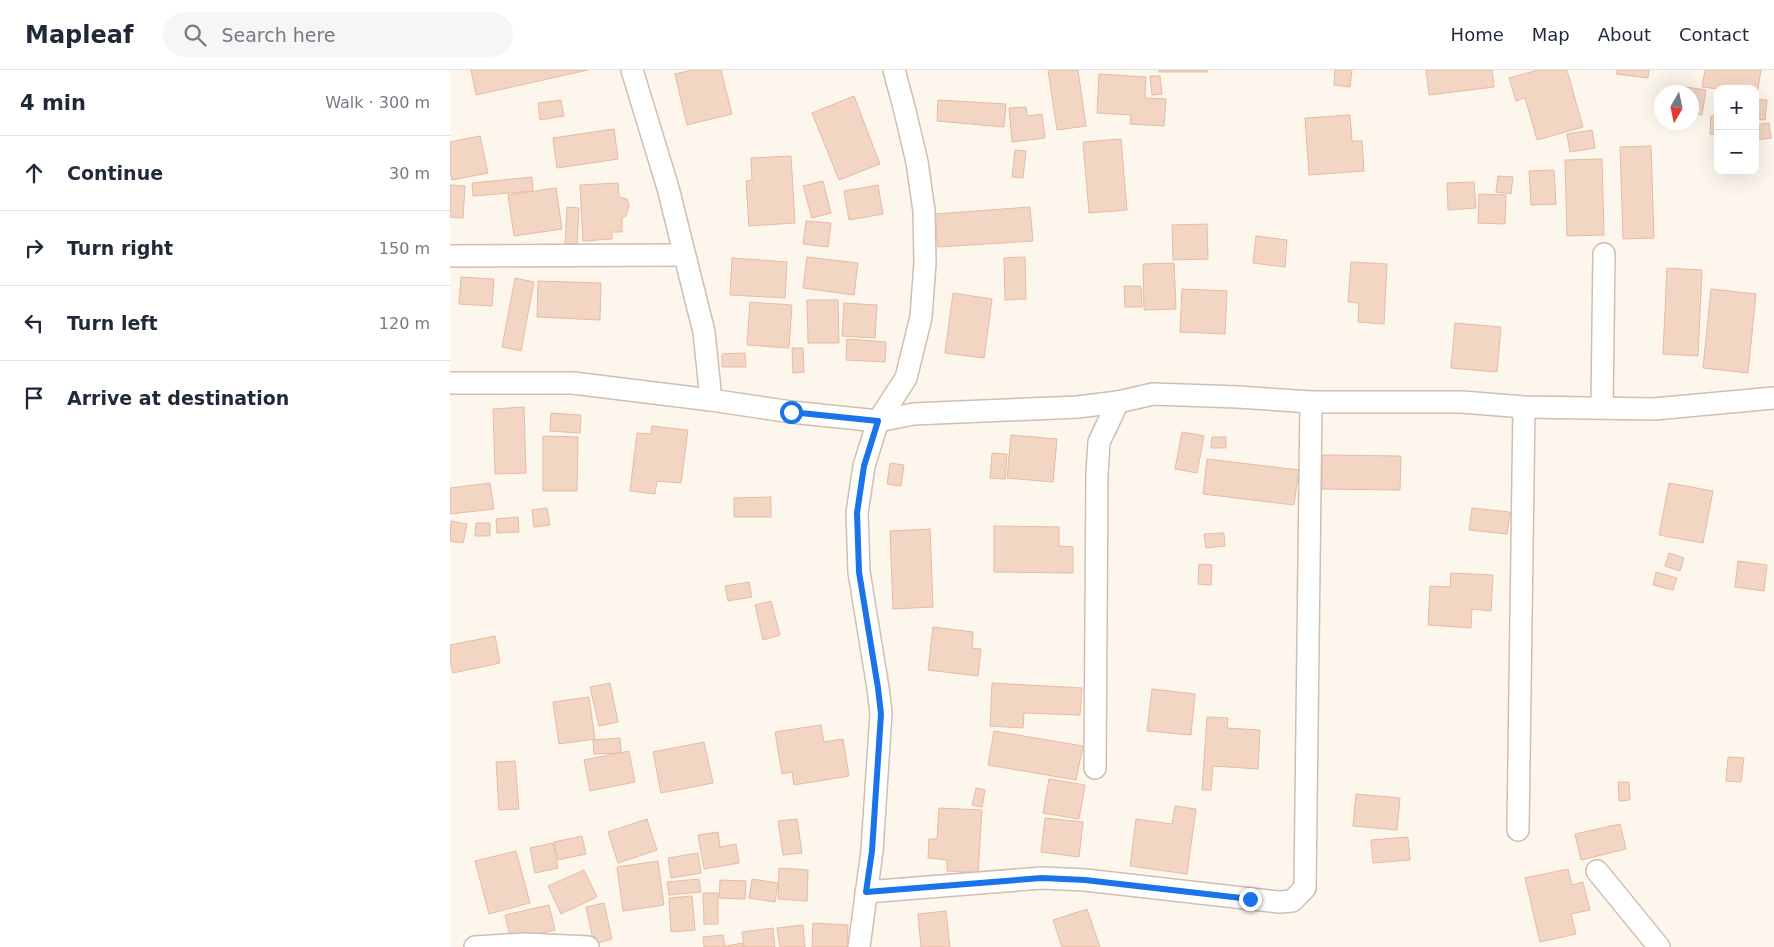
<!DOCTYPE html>
<html lang="en">
<head>
<meta charset="utf-8">
<style>
	body { margin:0; font-family:"DejaVu Sans",sans-serif; background:#f6f6f7; color:#1f2937 }
	.controls { position:absolute; right:15px; top:15px; display:grid; overflow:hidden; border-radius:10px; box-shadow:0 5px 20px #0002 }
	.controls button { width:45px; height:45px; display:grid; place-items:center; padding:0; border:0; border-bottom:1px solid #e0e1e3; background:#fff; color:#1f2937; font:25px sans-serif }
	.compass { position:absolute; left:1204px; top:15px; width:45px; height:45px; border-radius:50%; background:#fff; box-shadow:0 5px 20px #0002; rotate:189deg }
	.stop { position:absolute; width:15px; height:15px; margin:-11px; border:4px solid #1a73e8; border-radius:50%; background:#fff }
	.stop.end { background:#1a73e8; border-color:#fff; box-shadow:0 1px 5px #0008 }
	.list { margin:0; padding:0; list-style:none }
	h2 { display:flex; justify-content:space-between; align-items:center; height:65px; margin:0; padding:0 20px; font-size:21px }
	h2 small { font-size:16px; font-weight:400; color:#747a83 }
	.list li { display:grid; grid-template-columns:32px 1fr auto; gap:15px; align-items:center; box-sizing:border-box; height:75px; padding:0 20px; border-top:1px solid #e0e1e3 }
	.list b { display:block; font-size:19px; white-space:nowrap }
	.list em { font-size:16px; font-style:normal; color:#747a83 }
	.icon { flex:none; width:28px; height:28px; fill:none; stroke:currentColor; stroke-width:2; stroke-linecap:round; stroke-linejoin:round }
	.map { position:relative; flex:none; width:1324px; height:877px; overflow:hidden }
	header { display:flex; align-items:center; gap:30px; box-sizing:border-box; height:70px; padding:0 25px; background:#fff; border-bottom:1px solid #e0e1e3 }
	header strong { font-size:24px }
	nav { display:flex; gap:28px; margin-inline-start:auto; font-size:18px }
	.search { width:350px; height:45px; background:#f6f6f7; display:flex; align-items:center; gap:12px; box-sizing:border-box; padding:0 18px; border-radius:28px; color:#747a83; font-size:19px }
	main { display:flex }
	aside { flex:1; background:#fff }
	.map>svg:first-child { display:block }
	.building { fill:#f3d5c3; stroke:#e6bba3 }
	.lines { fill:none; stroke-linecap:round; stroke-linejoin:round }
	.minor-casing { stroke:#d1beb0; stroke-width:24 }
	.minor { stroke:#fff; stroke-width:21 }
	.route { stroke:#1a73e8; stroke-width:6 }
</style>
</head>
<body>
<header>
<strong>Mapleaf</strong>
<div class="search"><svg class="icon" aria-label="search" viewBox="0 0 24 24"><circle cx="10" cy="10" r="6"/><path d="M15 15l6 6"/></svg>Search here</div>
<nav><a>Home</a><a>Map</a><a>About</a><a>Contact</a></nav>
</header>
<main>
<aside>
<h2>4 min<small>Walk · 300 m</small></h2>
<ul class="list">
<li><svg class="icon" aria-label="ahead" viewBox="0 0 24 24"><path d="M12 20V5M6 11l6-6 6 6"/></svg><div><b>Continue</b></div><em>30 m</em></li>
<li><svg class="icon" aria-label="right" viewBox="0 0 24 24"><path d="M7 20v-9h11M14 6l5 5-5 5"/></svg><div><b>Turn right</b></div><em>150 m</em></li>
<li><svg class="icon" aria-label="left" viewBox="0 0 24 24"><path d="M17 20v-9H6M10 6l-5 5 5 5"/></svg><div><b>Turn left</b></div><em>120 m</em></li>
<li><svg class="icon" aria-label="arrive" viewBox="0 0 24 24"><path d="M6 21V4h12l-3 4 3 4H6"/></svg><div><b>Arrive at destination</b></div></li>
</ul>
</aside>
<div class="map">
<svg width="1324" height="877" viewBox="0 0 1324 877">
	<rect width="100%" height="100%" fill="#fdf6ec"/>
	<g class="building">
		<polygon points="21,0 138,0 26,25"/>
		<polygon points="242,0 271,0 282,44 237,55 225,4"/>
		<polygon points="598,0 628,0 636,56 607,60"/>
		<rect x="709" y="0" width="48" height="2"/>
		<polygon points="885,0 902,0 900,17 884,15"/>
		<polygon points="976,0 1042,0 1044,17 979,25"/>
		<polygon points="1088,0 1117,0 1133,57 1087,70 1075,28 1066,31 1059,8"/>
		<polygon points="1167,0 1199,0 1198,8 1166,4"/>
		<polygon points="1255,0 1311,0 1307,25 1305,24 1305,19 1268,19 1252,17"/>
		<polygon points="649,4 696,7 695,28 716,29 714,56 680,54 681,45 647,43"/>
		<polygon points="700,6 710,6 712,24 702,25"/>
		<polygon points="1229,16 1256,20 1252,45 1242,43 1242,22 1228,22"/>
		<polygon points="404,26 430,94 389,110 362,43"/>
		<polygon points="1305,29 1317,30 1315,50 1305,49"/>
		<polygon points="111,30 114,46 90,50 88,33"/>
		<polygon points="488,30 556,34 554,57 487,51"/>
		<polygon points="576,37 577,46 592,44 595,68 562,72 559,38"/>
		<polygon points="900,45 902,71 912,71 914,101 859,105 855,48"/>
		<polygon points="1261,46 1268,46 1268,65 1260,64"/>
		<polygon points="1319,53 1321,68 1306,70 1305,55"/>
		<polygon points="164,59 168,89 107,98 103,68"/>
		<polygon points="1142,60 1145,78 1120,82 1117,64"/>
		<polygon points="30,66 38,103 2,110 0,99 0,72"/>
		<polygon points="671,69 677,140 639,143 633,72"/>
		<polygon points="1201,76 1204,168 1173,169 1170,77"/>
		<polygon points="565,80 576,81 573,108 562,107"/>
		<polygon points="341,86 345,153 299,156 296,111 302,110 301,88"/>
		<polygon points="1152,89 1154,165 1117,166 1115,90"/>
		<polygon points="1104,100 1106,134 1081,135 1079,101"/>
		<polygon points="1048,106 1063,107 1061,124 1046,122"/>
		<polygon points="82,107 83,121 23,126 22,113"/>
		<polygon points="373,111 381,143 362,148 353,116"/>
		<polygon points="1024,112 1026,138 998,140 997,113"/>
		<polygon points="168,113 169,127 177,129 179,135 176,146 172,148 172,162 162,162 162,169 133,171 130,115"/>
		<polygon points="0,115 15,116 13,148 0,147"/>
		<polygon points="428,115 433,144 399,150 394,121"/>
		<polygon points="106,118 112,159 64,166 58,125"/>
		<polygon points="1029,124 1056,125 1055,154 1028,153"/>
		<polygon points="117,137 129,138 127,175 115,174"/>
		<polygon points="580,137 583,171 488,177 485,144"/>
		<polygon points="356,151 381,153 378,177 353,174"/>
		<polygon points="757,154 758,189 723,190 722,155"/>
		<polygon points="806,166 837,170 835,197 803,193"/>
		<polygon points="357,187 408,193 404,225 353,218"/>
		<polygon points="575,187 576,229 555,230 554,188"/>
		<polygon points="282,188 337,192 335,228 280,225"/>
		<polygon points="901,192 937,194 934,254 908,252 909,233 898,232"/>
		<polygon points="724,193 726,239 694,240 693,194"/>
		<polygon points="1217,198 1252,200 1248,286 1213,284"/>
		<polygon points="11,207 44,209 42,236 9,234"/>
		<polygon points="65,208 84,212 71,281 52,277"/>
		<polygon points="88,211 151,213 150,250 87,247"/>
		<polygon points="674,216 691,216 692,237 675,237"/>
		<polygon points="732,219 777,221 775,264 730,262"/>
		<polygon points="1261,219 1306,224 1298,303 1253,298"/>
		<polygon points="503,223 542,229 534,288 495,283"/>
		<polygon points="357,230 388,230 389,273 358,273"/>
		<polygon points="300,232 342,235 339,278 297,275"/>
		<polygon points="394,233 427,235 425,268 392,266"/>
		<polygon points="1005,253 1051,257 1047,302 1001,298"/>
		<polygon points="397,269 436,272 435,292 396,290"/>
		<polygon points="342,278 353,278 354,302 343,303"/>
		<polygon points="295,283 296,297 272,297 272,284"/>
		<polygon points="74,337 76,403 45,404 43,339"/>
		<polygon points="101,343 131,345 130,363 100,361"/>
		<polygon points="202,356 238,360 231,413 207,411 205,424 180,421 187,363 201,364"/>
		<polygon points="732,362 754,366 747,403 725,399"/>
		<polygon points="561,365 607,369 603,412 557,408"/>
		<polygon points="93,366 128,367 127,421 93,421"/>
		<polygon points="762,367 776,367 776,378 761,378"/>
		<polygon points="542,383 557,384 555,409 540,408"/>
		<polygon points="872,385 951,386 950,420 872,419"/>
		<polygon points="757,389 849,400 844,435 753,424"/>
		<polygon points="440,393 454,395 451,416 437,414"/>
		<polygon points="40,413 44,439 0,444 0,418"/>
		<polygon points="1219,413 1263,421 1253,473 1209,465"/>
		<polygon points="321,427 321,447 284,447 284,428"/>
		<polygon points="97,438 100,455 84,457 82,440"/>
		<polygon points="1022,438 1060,442 1057,464 1019,460"/>
		<polygon points="68,447 69,462 47,463 46,449"/>
		<polygon points="1,451 17,454 13,473 0,471"/>
		<polygon points="26,453 40,453 40,466 25,466"/>
		<polygon points="544,456 609,457 609,476 623,477 623,503 544,502"/>
		<polygon points="480,459 483,537 443,539 440,461"/>
		<polygon points="774,463 775,476 756,478 754,464"/>
		<polygon points="1219,483 1234,488 1230,501 1215,496"/>
		<polygon points="1288,491 1317,495 1314,521 1285,517"/>
		<polygon points="749,494 762,495 761,515 748,514"/>
		<polygon points="1206,502 1227,508 1223,520 1203,515"/>
		<polygon points="1001,503 1043,505 1041,541 1022,539 1021,558 978,555 980,516 1000,517"/>
		<polygon points="299,512 302,527 278,531 275,516"/>
		<polygon points="321,531 330,565 313,570 305,535"/>
		<polygon points="483,557 523,562 522,578 531,579 528,606 478,600"/>
		<polygon points="45,566 50,593 3,603 0,590 0,575"/>
		<polygon points="160,613 168,652 149,656 140,617"/>
		<polygon points="542,613 632,618 630,645 574,643 573,658 540,656"/>
		<polygon points="702,619 745,624 741,665 697,661"/>
		<polygon points="139,627 145,669 109,674 103,632"/>
		<polygon points="757,647 778,648 777,658 810,660 808,699 763,696 761,720 752,720"/>
		<polygon points="371,655 374,672 393,669 399,706 344,715 342,702 332,704 325,662"/>
		<polygon points="544,661 633,676 626,710 538,695"/>
		<polygon points="170,668 171,683 144,684 143,670"/>
		<polygon points="254,672 263,713 211,723 203,682"/>
		<polygon points="179,681 185,712 140,721 134,690"/>
		<polygon points="1278,687 1294,688 1291,712 1276,711"/>
		<polygon points="65,691 69,739 49,740 46,692"/>
		<polygon points="599,709 635,715 629,749 593,743"/>
		<polygon points="1168,712 1179,712 1180,730 1169,731"/>
		<polygon points="526,718 535,720 532,737 522,735"/>
		<polygon points="906,724 950,728 947,760 903,756"/>
		<polygon points="725,736 746,739 737,804 680,796 686,749 722,754"/>
		<polygon points="489,738 532,740 528,803 497,801 497,790 478,788 479,769 487,769"/>
		<polygon points="595,748 633,752 629,787 591,782"/>
		<polygon points="197,749 207,780 168,793 158,762"/>
		<polygon points="347,749 352,783 333,785 328,751"/>
		<polygon points="1170,754 1176,779 1131,790 1125,764"/>
		<polygon points="268,762 270,777 286,774 289,793 254,799 248,765"/>
		<polygon points="132,766 136,784 108,790 104,772"/>
		<polygon points="958,767 960,790 923,793 921,770"/>
		<polygon points="103,773 108,798 85,803 80,778"/>
		<polygon points="66,781 80,833 39,844 25,791"/>
		<polygon points="248,783 251,803 221,808 218,788"/>
		<polygon points="208,791 214,835 173,841 167,797"/>
		<polygon points="329,798 358,800 357,831 328,829"/>
		<polygon points="1118,799 1122,815 1133,812 1140,840 1121,844 1126,864 1090,872 1075,808"/>
		<polygon points="134,800 147,827 111,844 98,816"/>
		<polygon points="249,809 251,822 219,825 217,812"/>
		<polygon points="302,809 328,813 325,832 299,828"/>
		<polygon points="270,810 296,811 295,829 269,828"/>
		<polygon points="253,823 268,823 268,854 254,854"/>
		<polygon points="242,826 245,860 221,862 219,828"/>
		<polygon points="154,833 162,869 144,874 136,837"/>
		<polygon points="99,835 105,860 61,871 55,845"/>
		<polygon points="637,839 650,877 612,877 603,850"/>
		<polygon points="496,841 500,877 471,877 468,844"/>
		<polygon points="363,853 398,855 397,877 362,877"/>
		<polygon points="353,855 355,877 330,877 327,858"/>
		<polygon points="323,858 325,877 294,877 292,862"/>
		<polygon points="273,865 275,877 254,877 253,867"/>
		<polygon points="292,873 293,877 276,877 276,876"/>
	</g>
	<g class="lines">
		<defs>
			<g id="minor">
				<polyline points="182,0 218,118 254,262 261,330"/>
				<polyline points="0,186 234,185"/>
				<polyline points="0,313 123,313 261,330 341,342 428,351 463,344 628,337 668,332 703,324 788,327 861,332 1012,332 1074,337 1204,339 1324,328"/>
				<polyline points="1152,337 1154,184"/>
				<polyline points="645,698 647,404 649,372 668,332"/>
				<polyline points="1068,760 1074,337"/>
				<polyline points="1147,801 1209,877"/>
				<polyline points="416,822 592,808 635,810 829,832 842,831 855,818 861,332"/>
				<polyline points="25,877 74,874 138,877"/>
				<polyline points="409,877 422,781 431,643 428,618 409,502 407,443 414,396 428,351 456,308 471,247 475,193 474,141 467,92 454,37 444,0"/>
			</g>
		</defs>
		<use href="#minor" class="minor-casing"/>
		<use href="#minor" class="minor"/>
	</g>
	<g class="lines">
		<polyline class="route" points="341,342 428,351 414,396 407,443 409,502 428,618 431,644 422,781 416,822 592,808 635,810 800,829"/>
	</g>
</svg>
<div class="controls">
<button>+</button>
<button>−</button>
</div>
<svg class="compass" viewBox="-18 -18 36 36"><path d="M0-13l5 13h-10z" fill="#e53935"/><path d="M0 13l5-13h-10z" fill="#747a83"/></svg>
<div class="stop" style="left:341px;top:342px"></div>
<div class="stop end" style="left:800px;top:829px"></div>
</div>
</main>
</body>
</html>
